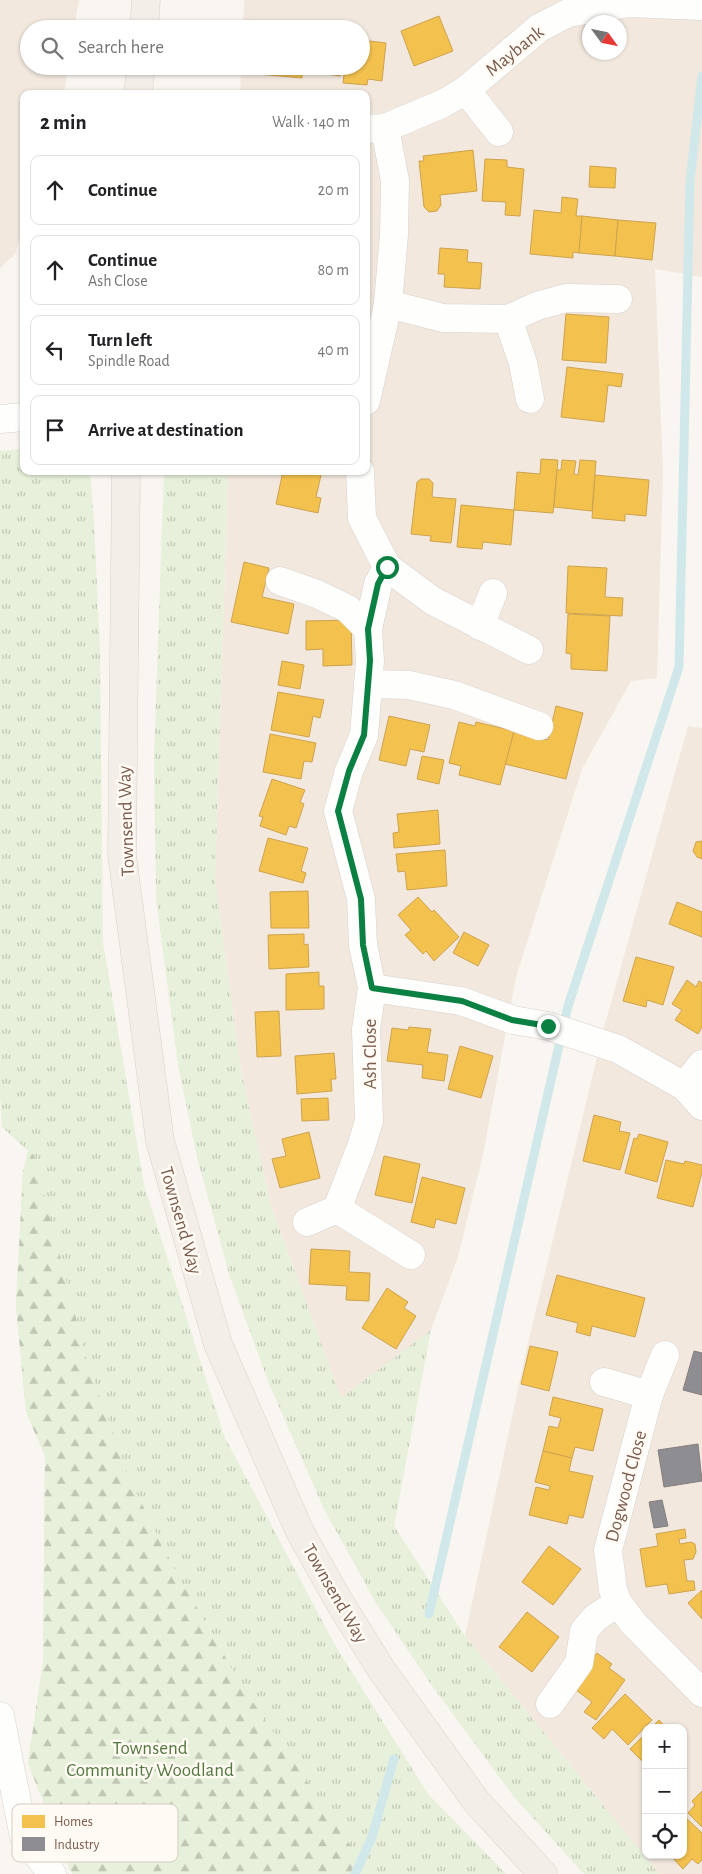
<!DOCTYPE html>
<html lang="en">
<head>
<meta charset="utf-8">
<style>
	body { margin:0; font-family:"Alegreya Sans",sans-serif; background:#f6f6f6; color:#202124 }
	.controls { position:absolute; right:15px; bottom:15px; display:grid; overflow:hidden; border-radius:10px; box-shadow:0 1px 4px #0004 }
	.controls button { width:45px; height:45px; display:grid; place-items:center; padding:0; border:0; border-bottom:1px solid #e0e0e0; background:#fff; color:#202124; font:25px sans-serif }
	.compass { position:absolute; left:582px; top:15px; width:45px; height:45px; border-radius:50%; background:#fff; box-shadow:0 1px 4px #0004; rotate:123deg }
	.stop { position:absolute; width:15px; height:15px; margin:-11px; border:4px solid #0b8043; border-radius:50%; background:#fff }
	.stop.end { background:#0b8043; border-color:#fff; box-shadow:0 1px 5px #0008 }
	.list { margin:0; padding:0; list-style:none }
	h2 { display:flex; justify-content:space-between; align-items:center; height:65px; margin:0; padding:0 20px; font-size:21px }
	h2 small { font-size:16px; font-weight:400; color:#757577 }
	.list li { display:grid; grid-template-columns:32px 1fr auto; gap:15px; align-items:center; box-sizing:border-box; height:70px; margin:0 10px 10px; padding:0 10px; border:1px solid #e0e0e0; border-radius:10px }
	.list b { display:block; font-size:19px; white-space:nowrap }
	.list p { margin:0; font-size:16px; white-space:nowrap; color:#757577 }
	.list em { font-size:16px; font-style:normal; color:#757577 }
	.icon { flex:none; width:28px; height:28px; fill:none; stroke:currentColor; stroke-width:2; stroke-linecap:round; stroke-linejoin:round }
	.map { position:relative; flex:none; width:702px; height:1874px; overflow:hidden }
	.search { position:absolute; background:#fff; box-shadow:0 1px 4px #0004; left:20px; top:20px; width:350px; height:55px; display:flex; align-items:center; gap:12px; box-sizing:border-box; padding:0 18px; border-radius:28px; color:#757577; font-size:19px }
	.panel { position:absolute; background:#fff; box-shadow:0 1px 4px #0004; left:20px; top:90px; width:350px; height:385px; border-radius:10px }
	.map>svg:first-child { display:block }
	.residential { fill:#f2e8de; fill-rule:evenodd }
	.grass { fill:url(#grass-tufts) }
	.forest { fill:url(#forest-firs) }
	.homes { fill:#f2c14e; stroke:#cea34e }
	.industry { fill:#8d8d92; stroke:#877e7d }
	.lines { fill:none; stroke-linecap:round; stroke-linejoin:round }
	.stream { stroke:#d0e8ea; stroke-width:9 }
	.minor-casing { stroke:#d7d1cb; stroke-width:29 }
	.major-casing { stroke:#dad1cc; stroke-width:29 }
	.minor { stroke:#fefefd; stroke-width:28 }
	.major { stroke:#f3eee8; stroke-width:28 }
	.route { stroke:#0b8043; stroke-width:6 }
	.labels { text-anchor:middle; stroke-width:5; stroke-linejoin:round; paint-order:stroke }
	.street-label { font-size:19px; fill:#7a5c4d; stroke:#fffaf3 }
	.park-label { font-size:19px; fill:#537941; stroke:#fffaf3 }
	.key { fill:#fffaf3; stroke:#d7cbc1; stroke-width:1 }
	.key-label { font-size:14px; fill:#7a5c4d }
</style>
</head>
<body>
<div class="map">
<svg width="702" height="1874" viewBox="0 0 702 1874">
	<defs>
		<pattern id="grass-tufts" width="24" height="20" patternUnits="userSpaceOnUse" patternTransform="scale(1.25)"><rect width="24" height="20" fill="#e7f0db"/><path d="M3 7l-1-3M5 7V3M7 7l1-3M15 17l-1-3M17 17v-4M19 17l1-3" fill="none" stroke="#c0c6b4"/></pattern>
		<pattern id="forest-firs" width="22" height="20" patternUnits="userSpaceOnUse" patternTransform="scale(1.25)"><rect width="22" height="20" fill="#e7f0db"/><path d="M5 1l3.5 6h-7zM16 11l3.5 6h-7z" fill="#c0c6b4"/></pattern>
	</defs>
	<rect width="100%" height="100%" fill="#f9f5f0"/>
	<g class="residential">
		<polygon points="0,0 79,0 74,29 29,29 29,66 68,66 64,94 24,94 24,225 15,254 0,268"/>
		<path d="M 244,0 L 702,0 L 702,277 L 655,269 L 663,472 L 657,678 L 631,681 L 582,769 L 516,977 L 484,1150 L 458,1257 L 431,1330 L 341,1399 L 271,1206 L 242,1076 L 215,881 L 228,471 L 366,471 L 366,94 L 240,94 L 241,66 L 361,66 L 361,29 L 243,29 ZM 590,22 L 620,22 L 620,52 L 590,52 Z"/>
		<path d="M 688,726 L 702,728 L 702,1874 L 659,1874 L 465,1636 L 527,1347 L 605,1024 ZM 646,1728 L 683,1728 L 683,1855 L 646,1855 Z"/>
	</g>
	<g class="grass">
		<polygon points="24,449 24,471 90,471 94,523 100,652 103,943 144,1185 225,1438 335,1645 428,1794 506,1874 73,1874 28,1763 43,1662 45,1456 26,1412 16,1306 23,1172 28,1151 2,1127 0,1095 0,451"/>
		<polygon points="164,471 228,471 215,881 242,1076 271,1206 341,1398 431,1330 394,1526 465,1636 659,1874 584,1874 514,1797 430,1683 376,1603 324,1509 269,1384 230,1277 198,1161 178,1065 156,898 154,758"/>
	</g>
	<polygon class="forest" points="28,1151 34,1155 87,1361 131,1482 173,1566 242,1686 370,1874 73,1874 70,1870 28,1763 43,1662 45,1456 26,1412 16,1306 23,1172"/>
	<g class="homes">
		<polygon points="439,16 453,51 414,66 401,31"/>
		<polygon points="361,40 386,43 382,81 368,79 367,85 343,83 345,66 361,66"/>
		<polygon points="246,66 303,66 302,78 246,73"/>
		<polygon points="307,66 341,66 340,76 306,71"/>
		<polygon points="473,150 477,191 440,195 441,205 437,211 429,212 424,207 419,161 424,161 423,156"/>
		<polygon points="485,159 507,160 507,167 524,169 520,216 505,215 506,202 482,201"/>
		<polygon points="590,166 616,168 615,188 589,187"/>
		<polygon points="562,197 578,199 576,216 582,216 579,253 573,252 573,258 530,254 534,210 561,213"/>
		<polygon points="582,216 618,220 615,256 579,253"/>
		<polygon points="618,220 656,223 652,260 615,256"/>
		<polygon points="440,248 468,250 467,262 482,263 480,289 444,287 445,274 438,274"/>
		<polygon points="566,314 609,317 606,363 562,360"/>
		<polygon points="567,367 623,374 621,387 608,385 604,422 561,417"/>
		<polygon points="541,459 558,460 553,513 514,510 517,472 540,474"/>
		<polygon points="562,460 576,461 574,474 578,475 580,460 596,461 592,511 554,507 557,470 561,470"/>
		<polygon points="283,471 322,471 316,497 321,498 318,513 276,504"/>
		<polygon points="595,475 649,480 646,516 625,514 625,521 592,518"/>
		<polygon points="421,479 429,479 433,483 432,497 456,499 451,543 430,541 431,536 411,534 417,482"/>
		<polygon points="461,505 514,510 511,545 483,542 482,549 457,547"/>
		<polygon points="244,562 269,568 262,597 294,604 288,634 231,622"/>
		<polygon points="568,566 607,568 605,597 623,598 622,616 566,613"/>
		<polygon points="568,614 610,616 607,671 571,669 571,654 566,653"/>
		<polygon points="351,620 352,665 323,666 323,649 306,650 306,621"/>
		<polygon points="282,661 304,665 300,689 278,685"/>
		<polygon points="278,692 324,700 320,718 313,716 309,737 271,730"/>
		<polygon points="556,706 583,713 566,779 505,764 514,731 548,740"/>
		<polygon points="389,716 430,725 424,752 410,749 406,766 379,760"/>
		<polygon points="459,722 475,726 476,722 514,731 500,785 459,775 461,766 449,763"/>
		<polygon points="270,734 316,743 312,762 304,761 301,779 263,772"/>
		<polygon points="422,756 444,760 439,784 417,779"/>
		<polygon points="272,779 305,790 300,802 304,804 296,828 289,826 286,835 260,826 263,817 259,816"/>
		<polygon points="438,810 440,844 394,848 393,833 399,832 397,814"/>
		<polygon points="268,838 308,848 301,871 306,873 303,883 259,871"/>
		<polygon points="702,841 702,859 697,857 693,851 696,842"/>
		<polygon points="445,850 447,886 407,890 405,871 398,872 396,854"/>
		<polygon points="308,891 309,928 271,928 270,892"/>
		<polygon points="418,897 432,912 434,910 459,937 434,961 426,951 423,954 405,935 411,930 398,915"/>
		<polygon points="677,902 702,912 702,937 669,924"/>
		<polygon points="464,932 489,945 478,966 453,953"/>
		<polygon points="304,934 304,945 308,944 309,967 269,969 268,935"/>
		<polygon points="636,957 674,967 663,1005 647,1000 646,1007 623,1001"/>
		<polygon points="319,972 319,986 324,986 324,1009 286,1010 286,974"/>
		<polygon points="687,980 696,987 699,981 702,983 702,1027 698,1034 675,1020 682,1010 672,1004"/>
		<polygon points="279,1011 281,1056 257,1057 255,1012"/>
		<polygon points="409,1027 431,1029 427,1052 448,1055 444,1081 422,1078 423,1065 387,1061 392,1028 408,1030"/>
		<polygon points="460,1046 493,1056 481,1098 448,1089"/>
		<polygon points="334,1053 336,1079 331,1079 332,1091 297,1094 295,1056"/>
		<polygon points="328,1098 329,1120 302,1121 301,1099"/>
		<polygon points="594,1115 621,1122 619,1131 630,1133 620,1170 583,1161"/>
		<polygon points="309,1132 320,1178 280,1188 272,1159 286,1156 282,1139"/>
		<polygon points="639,1134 668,1142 657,1182 625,1173 634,1138 637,1139"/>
		<polygon points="384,1156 420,1164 412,1203 375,1195"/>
		<polygon points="666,1160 684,1164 685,1161 702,1165 702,1172 693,1207 657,1198"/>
		<polygon points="422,1177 465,1188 456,1224 436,1219 434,1228 411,1222"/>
		<polygon points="311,1249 350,1251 349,1272 370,1273 369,1301 346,1300 347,1286 309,1284"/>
		<polygon points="557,1275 645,1298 635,1337 592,1326 590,1336 576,1332 578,1323 546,1315"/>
		<polygon points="387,1288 408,1302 404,1308 416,1316 396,1349 362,1328"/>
		<polygon points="530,1346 558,1352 549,1391 521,1384"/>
		<polygon points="553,1397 603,1409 593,1451 575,1447 572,1458 543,1451 549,1426 558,1428 561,1418 549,1415"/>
		<polygon points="543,1451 572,1458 569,1471 593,1476 583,1518 569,1515 567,1524 529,1515 536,1487 549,1490 550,1486 535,1482"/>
		<polygon points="685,1529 686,1538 679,1539 680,1544 691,1542 695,1544 696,1552 693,1559 684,1560 687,1581 694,1581 695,1590 669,1594 667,1584 646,1587 640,1549 658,1546 656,1534"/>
		<polygon points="549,1546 581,1569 553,1605 522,1582"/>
		<polygon points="702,1590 702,1619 688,1603"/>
		<polygon points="527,1612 559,1637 532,1672 499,1647"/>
		<polygon points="597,1653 612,1664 609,1668 625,1680 596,1720 584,1712 592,1702 572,1687"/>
		<polygon points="625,1694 652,1720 628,1745 612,1729 604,1739 592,1728"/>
		<polygon points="659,1720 666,1728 651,1728"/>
		<polygon points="646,1733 646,1765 630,1749"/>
		<polygon points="702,1791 702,1827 688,1813 695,1805 692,1801"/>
		<polygon points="683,1815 702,1833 702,1860 698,1864 692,1859 683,1869 670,1855 683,1855"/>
	</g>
	<g class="industry">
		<polygon points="694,1351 702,1353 702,1395 683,1390"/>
		<polygon points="698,1444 702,1481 664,1487 658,1450"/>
		<polygon points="662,1500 668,1526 654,1528 649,1502"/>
	</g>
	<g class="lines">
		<g class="stream">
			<polyline points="429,1614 568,1006 679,667 690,181 702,76"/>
			<polyline points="355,1874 372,1837 394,1759"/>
		</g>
		<defs>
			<g id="minor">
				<polyline points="466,90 499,132"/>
				<polyline points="366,129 385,128 442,104 466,90 539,28 568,13 629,3 702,6"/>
				<polyline points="388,304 443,318 508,319 537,306 566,298 618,299"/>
				<polyline points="508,319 523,363 530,399"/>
				<polyline points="366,401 388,304 394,235 395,181 385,128"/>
				<polyline points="0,419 24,417"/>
				<polyline points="360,471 362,518 387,567 433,601 529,650"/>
				<polyline points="280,581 317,594 348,609 368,629"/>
				<polyline points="480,626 493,593"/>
				<polyline points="368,684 409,685 454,695 539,726"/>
				<polyline points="372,988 461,1001 513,1020 548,1026 618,1049 684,1086 702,1106"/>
				<polyline points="684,1086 702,1064"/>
				<polyline points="337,1209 411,1255"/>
				<polyline points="307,1222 337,1209 361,1147 369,1121 366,1029 372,988 363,945 361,899 338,811 349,771 364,735 370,661 368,629 378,584 387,567"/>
				<polyline points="665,1355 649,1395 608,1550 613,1590 618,1603 634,1624 702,1693"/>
				<polyline points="604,1382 649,1395"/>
				<polyline points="550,1704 579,1663 584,1631 595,1618 618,1603"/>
				<polyline points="0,1716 24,1837 52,1874"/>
			</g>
			<g id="major">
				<polyline points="144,29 146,0"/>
				<polyline points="138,94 141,66"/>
				<polyline points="126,471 122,855 160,1141 218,1344 300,1532 340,1603 381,1669 476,1801 543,1874"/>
			</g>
		</defs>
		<use href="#minor" class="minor-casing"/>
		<use href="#major" class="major-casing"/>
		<use href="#minor" class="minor"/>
		<use href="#major" class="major"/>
	</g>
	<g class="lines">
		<polyline class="route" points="387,567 378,584 368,629 370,661 364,735 349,771 338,811 361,899 363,945 372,988 462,1001 512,1020 548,1026"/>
	</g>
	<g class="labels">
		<g class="street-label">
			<text transform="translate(514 50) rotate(-39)" y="7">Maybank</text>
			<text transform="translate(125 821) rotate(-92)" y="7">Townsend Way</text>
			<text transform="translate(369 1054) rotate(-90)" y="7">Ash Close</text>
			<text transform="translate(182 1220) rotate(74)" y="7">Townsend Way</text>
			<text transform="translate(625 1486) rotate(-75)" y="7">Dogwood Close</text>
			<text transform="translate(336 1593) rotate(60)" y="7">Townsend Way</text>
		</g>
		<g class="park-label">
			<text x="150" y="1754">Townsend<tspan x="150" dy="22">Community Woodland</tspan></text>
		</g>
	</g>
	<rect x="12" y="1804" width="166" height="58" rx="8" class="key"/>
	<rect x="22" y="1815" width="23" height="13" fill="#f2c14e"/>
	<rect x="22" y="1837" width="23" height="14" fill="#8d8d92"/>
	<g class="key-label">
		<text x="54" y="1826">Homes</text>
		<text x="54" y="1849">Industry</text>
	</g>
</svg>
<div class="controls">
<button>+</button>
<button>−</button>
<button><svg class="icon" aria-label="locate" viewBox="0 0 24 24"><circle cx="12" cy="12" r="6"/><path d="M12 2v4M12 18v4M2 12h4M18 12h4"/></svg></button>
</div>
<svg class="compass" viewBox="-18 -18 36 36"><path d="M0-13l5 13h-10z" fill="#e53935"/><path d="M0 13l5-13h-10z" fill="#757577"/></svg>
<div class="stop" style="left:387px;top:567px"></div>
<div class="stop end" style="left:548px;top:1026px"></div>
<div class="search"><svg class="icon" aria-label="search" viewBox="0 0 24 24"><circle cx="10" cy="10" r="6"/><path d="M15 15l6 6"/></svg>Search here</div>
<section class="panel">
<h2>2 min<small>Walk · 140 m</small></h2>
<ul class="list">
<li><svg class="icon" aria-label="ahead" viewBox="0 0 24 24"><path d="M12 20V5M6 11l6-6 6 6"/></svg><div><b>Continue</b></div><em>20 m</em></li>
<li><svg class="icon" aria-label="ahead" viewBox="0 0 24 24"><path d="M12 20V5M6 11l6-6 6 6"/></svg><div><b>Continue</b><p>Ash Close</p></div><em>80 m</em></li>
<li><svg class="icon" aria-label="left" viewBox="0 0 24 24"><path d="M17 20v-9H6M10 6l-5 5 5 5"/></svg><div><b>Turn left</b><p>Spindle Road</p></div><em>40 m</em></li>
<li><svg class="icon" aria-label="arrive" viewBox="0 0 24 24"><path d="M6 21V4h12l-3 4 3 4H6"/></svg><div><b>Arrive at destination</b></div></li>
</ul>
</section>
</div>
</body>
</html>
